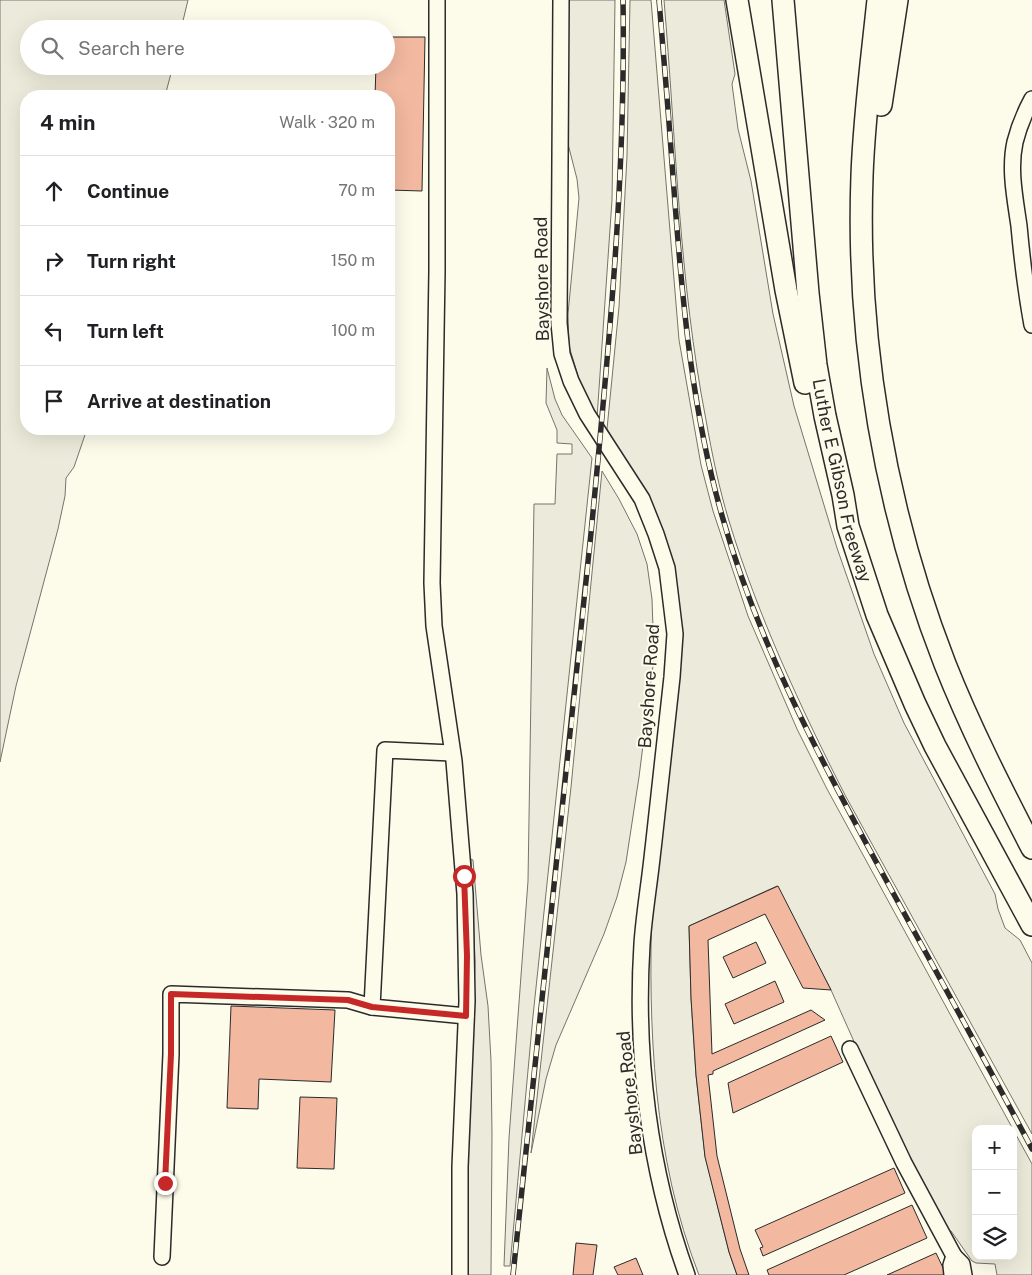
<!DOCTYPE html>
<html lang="en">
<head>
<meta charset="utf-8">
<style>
	body { margin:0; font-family:"Public Sans",sans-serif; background:#f6f6f6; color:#202124 }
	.controls { position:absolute; right:15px; bottom:15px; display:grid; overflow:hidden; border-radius:10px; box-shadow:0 5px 20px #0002 }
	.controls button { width:45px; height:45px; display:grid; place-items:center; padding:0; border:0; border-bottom:1px solid #e0e0e0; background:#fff; color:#202124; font:25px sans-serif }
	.stop { position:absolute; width:15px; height:15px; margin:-11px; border:4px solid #c62828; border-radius:50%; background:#fff }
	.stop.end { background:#c62828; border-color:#fff; box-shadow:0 1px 5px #0008 }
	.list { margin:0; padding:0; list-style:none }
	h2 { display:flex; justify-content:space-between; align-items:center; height:65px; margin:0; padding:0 20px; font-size:21px }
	h2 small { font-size:16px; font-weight:400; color:#757577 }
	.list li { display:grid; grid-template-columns:32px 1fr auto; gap:15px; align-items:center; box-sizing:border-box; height:70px; padding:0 20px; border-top:1px solid #e0e0e0 }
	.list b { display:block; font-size:19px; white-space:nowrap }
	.list em { font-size:16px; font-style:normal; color:#757577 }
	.icon { flex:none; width:28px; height:28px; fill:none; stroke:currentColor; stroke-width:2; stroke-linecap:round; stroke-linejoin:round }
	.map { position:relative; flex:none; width:1032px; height:1275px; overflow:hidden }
	.search { position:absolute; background:#fff; box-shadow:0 5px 20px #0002; left:20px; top:20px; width:375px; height:55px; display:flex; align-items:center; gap:12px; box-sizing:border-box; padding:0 18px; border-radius:28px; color:#757577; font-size:19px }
	.panel { position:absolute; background:#fff; box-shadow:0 5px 20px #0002; left:20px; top:90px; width:375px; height:345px; border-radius:20px }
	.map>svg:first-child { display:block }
	.green { fill:#ecebdb; stroke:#74746e; fill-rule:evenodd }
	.building { fill:#f2b8a0; stroke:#2b2b2b }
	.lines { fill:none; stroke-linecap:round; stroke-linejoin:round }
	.minor-casing { stroke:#2b2b2b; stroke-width:18 }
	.highway-casing { stroke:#2b2b2b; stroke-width:24 }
	.minor { stroke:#fdfbea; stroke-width:15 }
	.highway { stroke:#fdfbea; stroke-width:21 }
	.rail-casing { stroke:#2b2b2b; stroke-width:5.5 }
	.rail { stroke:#fdfbea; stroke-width:4; stroke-dasharray:11; stroke-linecap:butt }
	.route { stroke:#c62828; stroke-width:6 }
	.labels { text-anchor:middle; stroke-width:4; stroke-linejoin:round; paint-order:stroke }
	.street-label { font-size:18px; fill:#2b2b2b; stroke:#fdfbea }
</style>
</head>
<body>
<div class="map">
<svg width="1032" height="1275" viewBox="0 0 1032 1275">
	<rect width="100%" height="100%" fill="#fdfbea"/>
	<g class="green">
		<polygon points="0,0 188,0 181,29 29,29 29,66 173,66 165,96 26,96 26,429 87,429 74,467 66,478 65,496 58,529 16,686 0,762"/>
		<polygon points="568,0 615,0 612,200 597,418 581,386 569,346 568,314 579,198 577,179 568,144"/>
		<path d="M 630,0 L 651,0 L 679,340 L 701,465 L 713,511 L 748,616 L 797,729 L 827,789 L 1032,1164 L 1032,1275 L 997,1275 L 995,1264 L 976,1263 L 972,1261 L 951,1231 L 946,1232 L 881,1102 L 831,990 L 777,886 L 689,926 L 691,998 L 696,1075 L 705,1156 L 729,1252 L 737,1275 L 699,1275 C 653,1158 648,1028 652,904 L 679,616 L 622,456 L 607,429 L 619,307 L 627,156 ZM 976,1129 L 1013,1129 L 1013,1256 L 976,1256 Z"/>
		<path d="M 664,0 L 724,0 L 735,74 L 732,84 L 738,129 L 751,181 L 773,314 L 794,406 L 837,548 L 874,654 L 904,723 L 995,894 L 998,909 L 1005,928 L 1020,940 L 1032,963 L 1032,1134 L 845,795 C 800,706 758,616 729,521 C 719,488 712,454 706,420 C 679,281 676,140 664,0 Z"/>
		<polygon points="547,368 555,399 562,415 592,458 533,1016 510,1266 504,1266 509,1138 528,881 534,504 555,504 557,454 572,454 572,444 557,443 557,430 546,403"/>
		<polygon points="602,471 619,499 637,534 647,564 652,599 654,658 639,777 626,862 617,897 604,934 556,1045 546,1079 531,1153 571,787"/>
		<polygon points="471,859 473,860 481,955 488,1006 491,1061 492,1135 491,1275 466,1275 467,1183 475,962"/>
	</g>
	<g class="building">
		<polygon points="386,37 425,37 422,191 389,190 389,96 375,96 376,66 386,66"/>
		<polygon points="778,886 831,990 803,988 765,914 708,940 712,1054 811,1010 825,1020 713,1071 713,1074 708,1075 717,1156 740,1249 749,1275 737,1275 729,1252 705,1157 696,1075 691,998 689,926"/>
		<polygon points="756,942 766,963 733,978 723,957"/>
		<polygon points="775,981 784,1002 734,1024 725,1004"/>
		<polygon points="231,1006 335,1010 331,1082 259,1079 258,1109 227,1108"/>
		<polygon points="831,1036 843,1062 733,1113 728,1083"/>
		<polygon points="300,1097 337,1098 334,1169 297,1168"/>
		<polygon points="894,1168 905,1193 763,1256 760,1248 763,1247 755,1230"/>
		<polygon points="912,1205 927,1238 844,1275 769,1275 767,1270"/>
		<polygon points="576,1243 597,1245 593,1275 573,1275"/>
		<polygon points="936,1253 946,1274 943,1275 887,1275"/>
		<polygon points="636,1258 643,1275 618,1275 614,1267"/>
	</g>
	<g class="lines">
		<defs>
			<g id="minor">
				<polyline points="437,0 437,271 432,583 434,626 454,761 465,894 467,1001 460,1167 460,1275"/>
				<path d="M 561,0 L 559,323 L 562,354 L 571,381 L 587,414 L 642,499 L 656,534 L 667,568 L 675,634 L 672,677 C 665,738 659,798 652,858 C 649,886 644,915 642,944 C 635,1055 649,1170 687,1275"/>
				<path d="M 1032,99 C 1025,112 1019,126 1015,142 C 1009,169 1015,198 1019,226 C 1022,259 1026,292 1032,325"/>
				<polyline points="452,753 385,750 372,1007 466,1016"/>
				<polyline points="850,1049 904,1163 954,1256"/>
				<polyline points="162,1257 171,1054 171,994 348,1000 372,1007"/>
				<polyline points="952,1275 951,1265 954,1256 962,1264 964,1275"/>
			</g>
			<g id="highway">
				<polyline points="737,0 786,290 805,383"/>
				<path id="s1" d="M 783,0 L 808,293 L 816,365 L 825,416 L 843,495 L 848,526 L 877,615 L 915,704 L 935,746 L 1032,925"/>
				<path d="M 878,0 C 872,58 864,117 862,176 C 856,341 885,510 945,664 C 970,727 1001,788 1032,848"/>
				<polyline points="881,105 897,0"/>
			</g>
		</defs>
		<use href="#minor" class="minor-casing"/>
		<use href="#highway" class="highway-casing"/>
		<use href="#minor" class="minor"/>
		<use href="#highway" class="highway"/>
		<defs>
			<g id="rail">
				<path d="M 659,0 C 665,68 670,135 675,203 C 683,309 693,416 723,519 C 758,642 818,755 879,867 C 930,961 982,1054 1032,1149"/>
				<path d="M 513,1275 C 538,1027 567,780 591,533 C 608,356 626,178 623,0"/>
			</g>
		</defs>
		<use href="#rail" class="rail-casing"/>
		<use href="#rail" class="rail"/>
	</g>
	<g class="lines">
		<polyline class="route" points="165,1183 171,1054 171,994 348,1000 372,1007 466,1016 467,956 464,876"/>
	</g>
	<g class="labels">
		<g class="street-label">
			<text transform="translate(542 279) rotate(-91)" y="6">Bayshore Road</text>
			<text dy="6" stroke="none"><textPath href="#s1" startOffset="485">Luther E Gibson Freeway</textPath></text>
			<text transform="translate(649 686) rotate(-86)" y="6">Bayshore Road</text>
			<text transform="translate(630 1093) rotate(-96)" y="6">Bayshore Road</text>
		</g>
	</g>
</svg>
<div class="controls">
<button>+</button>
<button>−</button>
<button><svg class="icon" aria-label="layers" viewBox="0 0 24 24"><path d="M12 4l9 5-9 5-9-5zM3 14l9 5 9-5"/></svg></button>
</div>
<div class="stop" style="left:464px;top:876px"></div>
<div class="stop end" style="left:165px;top:1183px"></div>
<div class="search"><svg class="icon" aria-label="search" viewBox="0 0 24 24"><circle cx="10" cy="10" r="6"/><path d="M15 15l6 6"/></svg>Search here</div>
<section class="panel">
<h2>4 min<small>Walk · 320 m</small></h2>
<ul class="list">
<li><svg class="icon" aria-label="ahead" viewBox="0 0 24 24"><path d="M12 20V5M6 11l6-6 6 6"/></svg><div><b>Continue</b></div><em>70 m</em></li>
<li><svg class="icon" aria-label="right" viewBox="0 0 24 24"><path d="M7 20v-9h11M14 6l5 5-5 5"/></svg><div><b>Turn right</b></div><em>150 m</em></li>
<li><svg class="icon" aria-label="left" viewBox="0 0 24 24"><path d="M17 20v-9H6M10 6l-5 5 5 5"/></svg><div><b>Turn left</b></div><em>100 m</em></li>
<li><svg class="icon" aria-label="arrive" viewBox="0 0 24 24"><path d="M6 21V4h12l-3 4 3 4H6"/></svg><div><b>Arrive at destination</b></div></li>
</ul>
</section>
</div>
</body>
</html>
